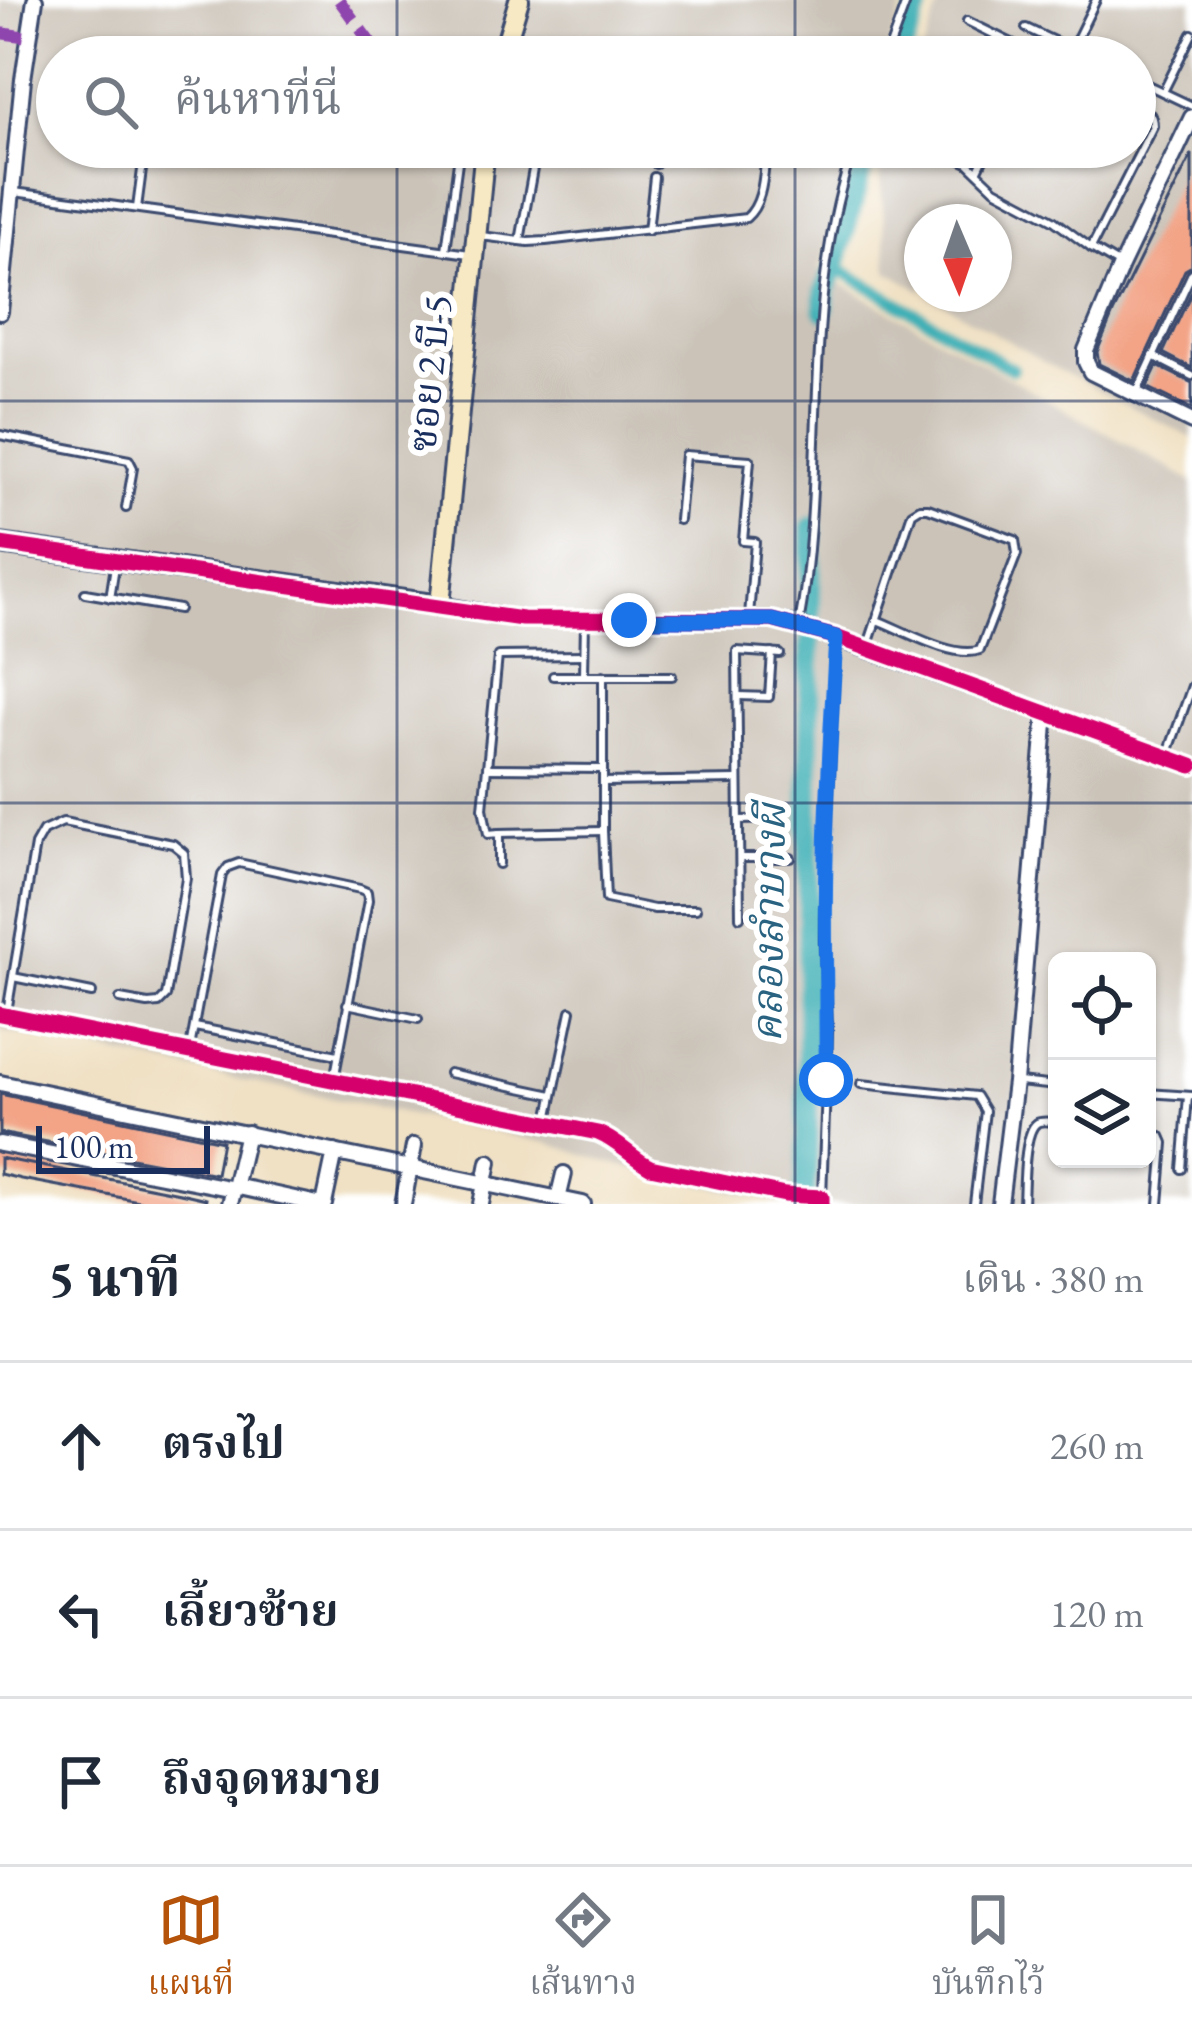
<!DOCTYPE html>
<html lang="th">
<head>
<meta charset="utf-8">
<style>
	body { margin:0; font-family:"EB Garamond","Noto Serif Thai",serif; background:#f6f6f7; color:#1f2937 }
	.controls { position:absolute; right:36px; bottom:36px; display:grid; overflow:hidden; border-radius:18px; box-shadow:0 3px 9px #0004 }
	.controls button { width:108px; height:108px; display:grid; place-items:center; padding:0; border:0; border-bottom:3px solid #e0e1e3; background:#fff; color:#1f2937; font:60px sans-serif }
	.compass { position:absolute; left:904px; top:204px; width:108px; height:108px; border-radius:50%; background:#fff; box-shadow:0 3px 9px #0004; rotate:178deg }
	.scale { position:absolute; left:36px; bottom:30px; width:174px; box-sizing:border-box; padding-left:12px; border:6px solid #1b2f5e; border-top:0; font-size:33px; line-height:42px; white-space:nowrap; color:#1b2f5e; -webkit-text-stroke:9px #fff; paint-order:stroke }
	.stop { position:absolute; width:36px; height:36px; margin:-27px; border:9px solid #1a73e8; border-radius:50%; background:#fff }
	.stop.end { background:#1a73e8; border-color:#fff; box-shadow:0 3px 12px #0008 }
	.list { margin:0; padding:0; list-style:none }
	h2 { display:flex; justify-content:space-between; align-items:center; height:156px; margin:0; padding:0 48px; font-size:51px }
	h2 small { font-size:39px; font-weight:400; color:#747a83 }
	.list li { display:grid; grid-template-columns:78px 1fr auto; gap:36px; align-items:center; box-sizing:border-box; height:168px; padding:0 48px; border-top:3px solid #e0e1e3 }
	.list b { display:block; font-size:45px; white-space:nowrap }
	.list em { font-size:39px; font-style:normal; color:#747a83 }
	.icon { flex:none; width:66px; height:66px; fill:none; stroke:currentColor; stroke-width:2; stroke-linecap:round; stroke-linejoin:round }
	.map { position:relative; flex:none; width:1192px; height:1204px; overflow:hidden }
	.search { position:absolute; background:#fff; box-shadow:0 3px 9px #0004; left:36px; right:36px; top:36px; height:132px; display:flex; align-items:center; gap:30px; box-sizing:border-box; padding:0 42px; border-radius:66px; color:#747a83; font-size:45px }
	.sheet { height:660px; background:#fff }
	nav { display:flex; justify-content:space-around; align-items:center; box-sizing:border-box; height:168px; border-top:3px solid #e0e1e3; background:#fff; font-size:33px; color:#747a83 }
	nav a { display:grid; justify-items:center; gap:6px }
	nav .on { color:#b45309 }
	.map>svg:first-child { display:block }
	.industrial { fill:#cbc3b8; fill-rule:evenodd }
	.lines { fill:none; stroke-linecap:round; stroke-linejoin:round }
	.canal { stroke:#3fb0b6; stroke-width:12 }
	.river { stroke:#3fb0b6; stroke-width:21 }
	.building { fill:#f3a487 }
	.lane-casing { stroke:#3b4a6d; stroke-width:12 }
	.street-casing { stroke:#3b4a6d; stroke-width:20 }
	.secondary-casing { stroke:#3b4a6d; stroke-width:24 }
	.lane { stroke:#fff; stroke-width:6 }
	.street { stroke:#fff; stroke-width:14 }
	.secondary { stroke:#f7e9c3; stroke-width:18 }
	.quiet { stroke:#8e44ad; stroke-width:12; stroke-dasharray:24 12; stroke-linecap:butt }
	.cycleway-casing { stroke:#fff; stroke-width:22 }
	.cycleway { stroke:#d6006c; stroke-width:15 }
	.route { stroke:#1a73e8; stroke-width:15 }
	.grid { fill:none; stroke:#1b2f5e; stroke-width:3; stroke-opacity:0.55 }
	.labels { text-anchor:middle; stroke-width:12; stroke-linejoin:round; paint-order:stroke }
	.street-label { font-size:39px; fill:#1b2f5e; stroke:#fff }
	.water-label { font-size:42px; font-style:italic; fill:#296381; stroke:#fff }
</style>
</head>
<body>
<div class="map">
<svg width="1192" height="1204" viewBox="0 0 1192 1204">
	<rect width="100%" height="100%" fill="#fff"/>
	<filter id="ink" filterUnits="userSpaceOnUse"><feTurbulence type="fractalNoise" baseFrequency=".00833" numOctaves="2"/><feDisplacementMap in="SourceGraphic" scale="24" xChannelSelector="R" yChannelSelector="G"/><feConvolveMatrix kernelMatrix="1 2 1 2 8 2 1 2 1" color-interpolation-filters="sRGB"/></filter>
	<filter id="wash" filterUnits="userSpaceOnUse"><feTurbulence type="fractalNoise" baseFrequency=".004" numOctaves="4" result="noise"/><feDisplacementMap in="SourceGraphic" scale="48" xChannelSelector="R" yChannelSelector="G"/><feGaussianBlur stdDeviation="2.7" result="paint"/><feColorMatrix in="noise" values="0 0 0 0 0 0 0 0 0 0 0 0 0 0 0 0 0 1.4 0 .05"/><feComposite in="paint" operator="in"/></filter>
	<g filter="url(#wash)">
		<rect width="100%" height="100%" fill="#f0e1c4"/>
		<g class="industrial">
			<path d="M 0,0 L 905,0 L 885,57 L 57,57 L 57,147 L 855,147 L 819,271 L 1192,481 L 1192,1204 L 788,1204 L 626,1167 L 547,1143 L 0,1030 ZM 1057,961 L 1147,961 L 1147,1159 L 1057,1159 Z"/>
			<polygon points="941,0 1192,0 1192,438 1053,367 927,294 994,294 994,222 922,222 922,291 888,271 880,172 889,147 1135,147 1135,57 921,57"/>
		</g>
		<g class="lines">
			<polyline class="canal" points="836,264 843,271 1012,369"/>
			<g class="river">
				<polyline points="900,57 921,0"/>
				<polyline points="824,310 825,291 836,264 868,147"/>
				<polyline points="810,616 812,527"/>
				<polyline points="804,1204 807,1157 810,642"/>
			</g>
		</g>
		<g id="blocks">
			<g class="building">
				<polygon points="1192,154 1192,266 1185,270 1134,381 1099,364 1097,352 1114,311"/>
				<polygon points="1192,291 1192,368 1163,353"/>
				<polygon points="1157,366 1192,383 1192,409 1147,387"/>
				<polygon points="0,1094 222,1141 216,1174 0,1133"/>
				<polygon points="0,1158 180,1193 206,1199 205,1204 155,1204 21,1179 0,1174"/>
			</g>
		</g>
	</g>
	<g filter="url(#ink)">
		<use href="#blocks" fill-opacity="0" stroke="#3b4a6d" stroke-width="3"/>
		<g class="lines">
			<defs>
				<g id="lane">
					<polyline points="967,21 1040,57"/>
					<polyline points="1026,28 1088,57"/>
					<polyline points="1072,49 1096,0"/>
					<polyline points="158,57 159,50 206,57"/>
					<polyline points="886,57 907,0"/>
					<polyline points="1135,79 1192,106"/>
					<polyline points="1163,92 1192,34"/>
					<polyline points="933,147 968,163 995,189 1053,220 1091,248 1118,264"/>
					<polyline points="656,164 659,147"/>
					<polyline points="978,170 989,147"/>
					<polyline points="14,192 470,254"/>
					<polyline points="137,208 145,147"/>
					<polyline points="648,231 654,177"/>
					<path d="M 481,236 L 528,242 L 546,241 L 746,218 C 765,202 763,170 767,147"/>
					<polyline points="520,241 537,147"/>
					<path d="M 1091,248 L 1153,126 C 1153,112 1146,110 1135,104"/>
					<polyline points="446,250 460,147"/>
					<polyline points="1153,356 1192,376"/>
					<polyline points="1136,394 1192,273"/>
					<polyline points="0,435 129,460 133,468 126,508"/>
					<polyline points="679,520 685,455 750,460 743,541 755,542 749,616"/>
					<polyline points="85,593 179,609"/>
					<polyline points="110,598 115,566"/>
					<path d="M 799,624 C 828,468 800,299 854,147"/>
					<path d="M 867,648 L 912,513 L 920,508 L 928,508 L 1015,540 L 1017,554 L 980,650 C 954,660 903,630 877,620"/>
					<polyline points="584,675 585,620"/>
					<polyline points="603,675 603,831 606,899 654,909 696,909"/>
					<polyline points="553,676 672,676"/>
					<polyline points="739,696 769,697 772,653"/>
					<polyline points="1168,753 1192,686"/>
					<polyline points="487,768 603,769"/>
					<polyline points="603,782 737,780"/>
					<polyline points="739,820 784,819"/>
					<polyline points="499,833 603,831"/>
					<polyline points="740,858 791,858"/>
					<polyline points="499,864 499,833 488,834 483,808 498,656 584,655"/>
					<polyline points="740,917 737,651 780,654"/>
					<polyline points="13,977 92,993"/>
					<polyline points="347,1004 418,1019"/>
					<polyline points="7,1012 35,845 43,831 63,822 173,844 184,853 186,878 166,996 159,1003 148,1004 120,999"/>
					<polyline points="195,1027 338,1055"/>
					<polyline points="190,1048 222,875 228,867 239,863 360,889 367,892 368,900 334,1080"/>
					<polyline points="449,1073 553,1095"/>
					<polyline points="1019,1082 1057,1086"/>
					<polyline points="861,1084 976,1096 985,1111 974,1204"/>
					<polyline points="1147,1093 1192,1096"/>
					<polyline points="548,1120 571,1011"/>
					<polyline points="1147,1133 1161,1136 1164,1143 1159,1204"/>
					<polyline points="1182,1169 1188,1096"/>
					<polyline points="822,1197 828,1031 824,941 826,852 836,641"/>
					<path d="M 1023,1204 C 1024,1188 1023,1132 1037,1123 C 1041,1120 1052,1122 1057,1122"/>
				</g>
				<g id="street">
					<polyline points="1192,117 1121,266 1086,350 1086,362 1091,372 1192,422"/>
					<polyline points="0,312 23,79 35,0"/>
					<polyline points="440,605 522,619 772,620 799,625 1192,766"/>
					<path d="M 0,1014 L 598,1133 C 618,1141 631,1157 650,1167 L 785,1195 L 822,1197 L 822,1204"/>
					<polyline points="0,1083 583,1204"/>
					<polyline points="0,1144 234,1189"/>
					<polyline points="234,1186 318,1204"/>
					<polyline points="558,1199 564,1174"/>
					<polyline points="230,1204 247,1133"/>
					<polyline points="324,1204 335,1152"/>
					<polyline points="403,1204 414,1146"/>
					<polyline points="481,1204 489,1162"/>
					<polyline points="1000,1204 1015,1082 1046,712"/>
				</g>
				<g id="secondary">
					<polyline points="502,57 519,0"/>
					<polyline points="0,544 440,605 485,147"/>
				</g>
			</defs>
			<use href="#lane" class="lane-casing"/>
			<use href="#street" class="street-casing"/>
			<use href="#secondary" class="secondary-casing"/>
			<use href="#lane" class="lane"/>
			<use href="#street" class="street"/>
			<use href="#secondary" class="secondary"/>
			<g class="quiet">
				<polyline points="339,0 375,49 428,57"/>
				<polyline points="0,33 28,37"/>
			</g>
			<defs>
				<g id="cycleway">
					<polyline points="0,544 522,619 772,620 836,637 1192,766"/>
					<path d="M 0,1014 L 598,1133 C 618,1141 631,1157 650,1167 L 785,1195 L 822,1197 L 822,1204"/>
				</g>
			</defs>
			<use href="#cycleway" class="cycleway-casing"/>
			<use href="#cycleway" class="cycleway"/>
		</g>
	</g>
	<g class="lines" filter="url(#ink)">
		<path class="route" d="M 629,620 L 772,620 L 836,637 C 832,711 827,785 826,859 C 824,933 827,1006 826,1080"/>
	</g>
	<path class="grid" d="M 397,0 L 397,57M 795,0 L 795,57M 397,147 L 397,1204M 795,147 L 795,1204M 0,401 L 1192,401M 0,803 L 1192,803"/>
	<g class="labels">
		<g class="street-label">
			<text transform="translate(429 373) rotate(-84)" y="14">ซอย 2 บี-5</text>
		</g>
		<g class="water-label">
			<text transform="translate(768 923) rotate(-89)" y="15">คลองลำบางผี</text>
		</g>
	</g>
</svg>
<div class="controls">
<button><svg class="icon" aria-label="locate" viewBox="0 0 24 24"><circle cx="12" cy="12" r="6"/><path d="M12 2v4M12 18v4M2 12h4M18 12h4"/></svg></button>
<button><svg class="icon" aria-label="layers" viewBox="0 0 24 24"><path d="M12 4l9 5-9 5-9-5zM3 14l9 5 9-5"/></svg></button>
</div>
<svg class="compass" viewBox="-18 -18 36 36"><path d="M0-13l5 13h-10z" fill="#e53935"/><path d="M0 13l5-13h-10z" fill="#747a83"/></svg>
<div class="scale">100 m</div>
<div class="stop" style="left:826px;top:1080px"></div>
<div class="stop end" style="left:629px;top:620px"></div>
<div class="search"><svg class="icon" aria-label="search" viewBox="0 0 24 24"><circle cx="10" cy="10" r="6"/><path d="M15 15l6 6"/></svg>ค้นหาที่นี่</div>
</div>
<section class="sheet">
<h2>5 นาที<small>เดิน · 380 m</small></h2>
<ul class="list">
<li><svg class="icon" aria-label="ahead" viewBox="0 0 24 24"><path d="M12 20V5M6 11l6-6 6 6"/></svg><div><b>ตรงไป</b></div><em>260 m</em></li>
<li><svg class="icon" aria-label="left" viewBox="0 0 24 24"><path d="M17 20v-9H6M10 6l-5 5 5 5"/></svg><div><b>เลี้ยวซ้าย</b></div><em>120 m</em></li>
<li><svg class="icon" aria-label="arrive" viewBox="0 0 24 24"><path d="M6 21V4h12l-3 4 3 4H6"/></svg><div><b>ถึงจุดหมาย</b></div></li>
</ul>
</section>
<nav>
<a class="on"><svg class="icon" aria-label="map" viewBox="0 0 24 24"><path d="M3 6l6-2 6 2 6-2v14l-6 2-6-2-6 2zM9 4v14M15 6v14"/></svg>แผนที่</a>
<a><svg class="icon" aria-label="directions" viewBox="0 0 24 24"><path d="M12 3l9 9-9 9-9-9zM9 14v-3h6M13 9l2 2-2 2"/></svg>เส้นทาง</a>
<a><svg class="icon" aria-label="saved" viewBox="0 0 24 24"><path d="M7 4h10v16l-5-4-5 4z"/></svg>บันทึกไว้</a>
</nav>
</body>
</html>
